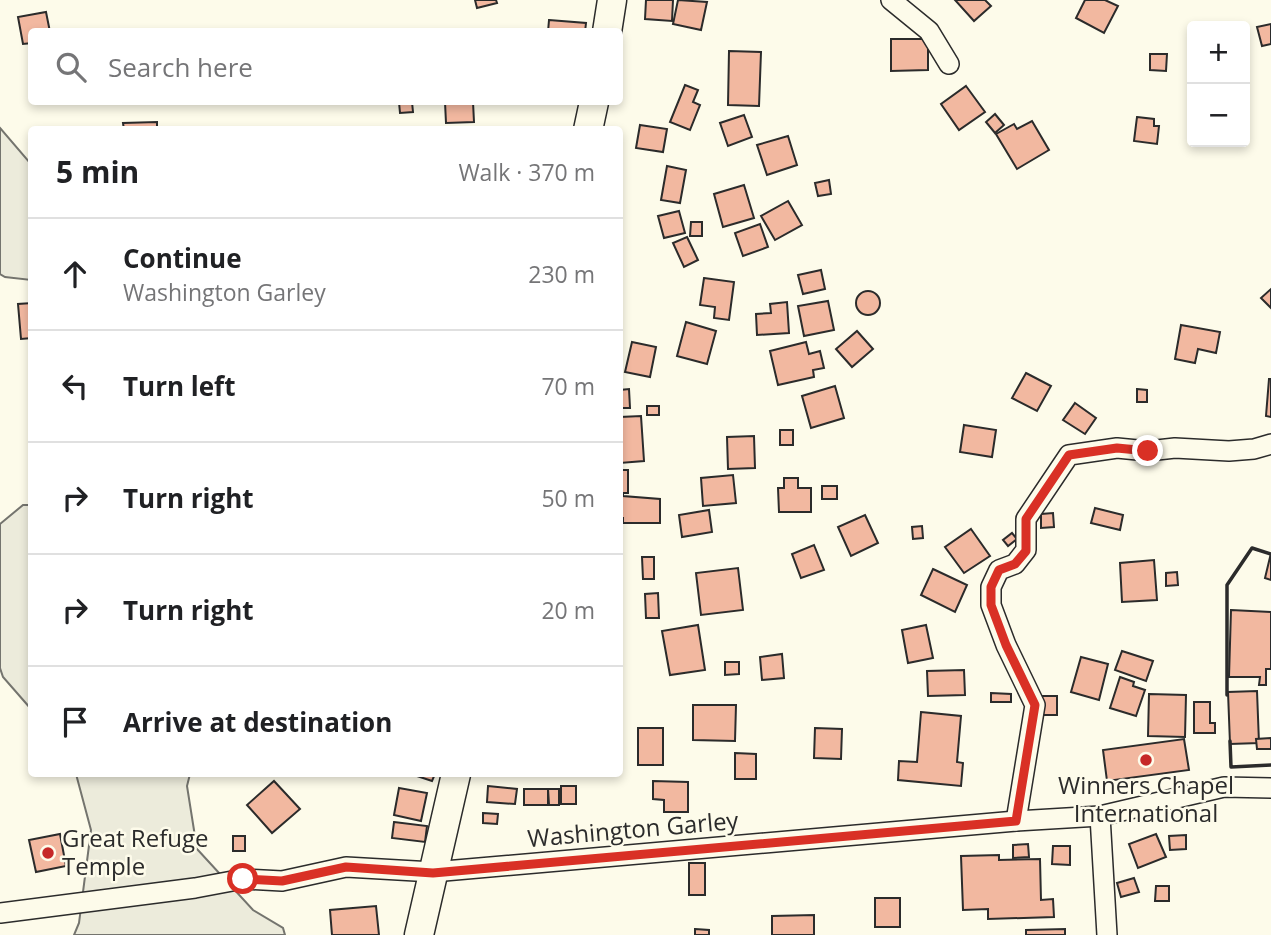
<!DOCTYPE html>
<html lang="en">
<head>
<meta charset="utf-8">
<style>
	body { margin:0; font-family:"Open Sans",sans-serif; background:#f2f2f2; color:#202124 }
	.controls { position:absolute; right:21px; top:21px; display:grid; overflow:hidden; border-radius:7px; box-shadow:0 4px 10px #0003 }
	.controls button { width:63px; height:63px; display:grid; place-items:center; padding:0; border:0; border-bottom:2px solid #e0e0e0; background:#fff; color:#202124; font:35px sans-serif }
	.stop { position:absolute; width:21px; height:21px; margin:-16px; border:5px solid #d93025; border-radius:50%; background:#fff }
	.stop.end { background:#d93025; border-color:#fff; box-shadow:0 2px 7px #0008 }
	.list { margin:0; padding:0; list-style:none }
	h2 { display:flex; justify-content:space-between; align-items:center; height:91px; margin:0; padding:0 28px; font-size:30px }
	h2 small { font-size:23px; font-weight:400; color:#757577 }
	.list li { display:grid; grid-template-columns:46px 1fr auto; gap:21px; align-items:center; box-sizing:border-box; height:112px; padding:0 28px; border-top:2px solid #e0e0e0 }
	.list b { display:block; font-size:26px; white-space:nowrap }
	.list p { margin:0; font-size:23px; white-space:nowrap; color:#757577 }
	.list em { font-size:23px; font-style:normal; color:#757577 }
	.icon { flex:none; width:38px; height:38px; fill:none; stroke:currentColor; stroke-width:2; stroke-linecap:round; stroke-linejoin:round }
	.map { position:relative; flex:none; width:1271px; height:935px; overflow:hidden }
	.search { position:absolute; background:#fff; box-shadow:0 4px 10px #0003; left:28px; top:28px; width:595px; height:77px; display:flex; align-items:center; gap:18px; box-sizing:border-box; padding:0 24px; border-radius:7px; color:#757577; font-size:26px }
	.panel { position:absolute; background:#fff; box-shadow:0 4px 10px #0003; left:28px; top:126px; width:595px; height:651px; border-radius:7px }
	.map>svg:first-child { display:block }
	.green { fill:#ecebdb; stroke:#74746e; stroke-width:2 }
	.building { fill:#f2b8a0; stroke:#2b2b2b; stroke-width:2 }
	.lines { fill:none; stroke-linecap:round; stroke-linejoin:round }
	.street-casing { stroke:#2b2b2b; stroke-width:22 }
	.secondary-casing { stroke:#2b2b2b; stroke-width:31 }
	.street { stroke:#fdfbea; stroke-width:19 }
	.secondary { stroke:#fdfbea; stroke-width:28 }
	.wall { stroke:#2b2b2b; stroke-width:3.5 }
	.route { stroke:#d93025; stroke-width:9 }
	.poi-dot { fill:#c62828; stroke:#fdfbea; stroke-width:2.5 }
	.labels { text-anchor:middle; stroke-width:5; stroke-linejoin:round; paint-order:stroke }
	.poi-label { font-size:24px; fill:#2b2b2b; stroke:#fdfbea }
	.street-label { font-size:24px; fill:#2b2b2b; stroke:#fdfbea }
</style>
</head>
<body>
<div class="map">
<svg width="1271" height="935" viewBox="0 0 1271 935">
	<rect width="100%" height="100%" fill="#fdfbea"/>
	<g class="green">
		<polygon points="0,128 31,164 31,280 5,277 0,274"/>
		<polygon points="23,505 31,505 31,709 3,677 0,668 0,524"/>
		<polygon points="76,774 190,774 187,786 197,849 253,910 283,928 285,935 74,935 79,923 91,830"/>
	</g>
	<g class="building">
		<polygon points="475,0 496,0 497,3 477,8"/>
		<polygon points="646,0 673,0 672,21 645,19"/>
		<polygon points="678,0 707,2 701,30 673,24"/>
		<polygon points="955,0 985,0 991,6 974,21"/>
		<polygon points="1085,0 1105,0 1118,6 1104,33 1076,18"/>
		<polygon points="46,12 50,32 32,32 32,43 23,44 18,17"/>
		<polygon points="549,20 586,23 585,32 548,32"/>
		<polygon points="1271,24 1271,44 1262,46 1257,27"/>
		<polygon points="891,39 928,39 928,70 891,71"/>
		<polygon points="729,51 761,52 759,106 728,105"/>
		<polygon points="1150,54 1167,54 1166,71 1150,70"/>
		<polygon points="685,85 698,90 693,102 700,105 690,130 670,122"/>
		<polygon points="966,86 985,112 959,130 941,104"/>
		<polygon points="399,102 412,102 413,112 400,113"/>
		<polygon points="445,102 473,102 474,122 446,123"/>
		<polygon points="995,114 1004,125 995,133 986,122"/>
		<polygon points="744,115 752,137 728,146 720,123"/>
		<polygon points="1137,117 1154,119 1154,126 1159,126 1157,144 1134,141"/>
		<polygon points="1032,121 1049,150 1017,169 996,134 1014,124 1017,129"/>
		<polygon points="157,122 157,130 124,130 123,123"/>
		<polygon points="640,125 667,129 663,152 636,148"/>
		<polygon points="788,136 797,165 767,175 757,145"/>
		<polygon points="667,166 686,170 680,203 661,200"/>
		<polygon points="829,180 831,194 818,196 815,183"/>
		<polygon points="744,185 754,218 723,227 714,194"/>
		<polygon points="788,201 802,225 775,240 761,216"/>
		<polygon points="679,211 685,233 664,238 658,216"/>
		<polygon points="691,222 702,222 702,236 690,236"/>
		<polygon points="760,224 768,247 743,256 735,233"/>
		<polygon points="687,237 698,260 684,267 673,243"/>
		<polygon points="821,270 825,289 803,294 798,275"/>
		<polygon points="704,278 734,282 729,320 714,318 715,307 700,305"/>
		<polygon points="1271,289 1271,308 1261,298"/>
		<circle cx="868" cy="303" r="12"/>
		<polygon points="828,301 834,330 804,336 798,306"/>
		<polygon points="787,302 789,333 757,335 756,314 771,313 770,304"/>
		<polygon points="32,303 32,338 21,339 18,304"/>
		<polygon points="686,322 716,331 707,364 677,356"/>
		<polygon points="1181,325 1220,332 1216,353 1198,349 1195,363 1175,359"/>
		<polygon points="857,331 873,349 852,367 836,349"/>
		<polygon points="632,342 656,347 650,377 625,372"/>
		<polygon points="806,342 809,354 820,351 824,368 813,370 814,377 778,385 770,351"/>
		<polygon points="1026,373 1051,386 1037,411 1012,398"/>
		<polygon points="1269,379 1271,379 1271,417 1266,416"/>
		<polygon points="835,386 844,418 811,428 802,396"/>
		<polygon points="629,389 630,408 620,408 620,390"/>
		<polygon points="1137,389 1147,390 1147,402 1137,402"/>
		<polygon points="1075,403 1096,418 1085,434 1063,420"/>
		<rect x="647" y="406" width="12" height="9"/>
		<polygon points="641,416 644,461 620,463 620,417"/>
		<polygon points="964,425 996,430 992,457 960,452"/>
		<rect x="780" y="430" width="13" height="15"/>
		<polygon points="754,436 755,468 728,469 727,437"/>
		<polygon points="620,470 628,470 628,493 623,493 623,496 660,499 660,523 623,523 623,518 620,518"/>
		<polygon points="733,475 736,503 703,506 701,478"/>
		<polygon points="784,478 798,478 798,488 811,488 811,512 779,512 778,488 784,488"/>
		<rect x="822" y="486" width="15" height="13"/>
		<polygon points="1095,508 1123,515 1120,530 1091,523"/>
		<polygon points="709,510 712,532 682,537 679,515"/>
		<polygon points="1053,513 1054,527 1041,528 1041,514"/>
		<polygon points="865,515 878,543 851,556 838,527"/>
		<polygon points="922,526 923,538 913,539 912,527"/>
		<polygon points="971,529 990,556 964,573 945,547"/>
		<polygon points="1012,533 1017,539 1008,546 1003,540"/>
		<polygon points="814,545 824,570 801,578 792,554"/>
		<polygon points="1271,553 1271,580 1265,578"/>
		<polygon points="642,557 654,557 654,579 643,579"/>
		<polygon points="1154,560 1157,600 1122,602 1120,563"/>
		<polygon points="738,568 743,610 701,615 696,573"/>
		<polygon points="933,569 967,585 955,612 921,595"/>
		<polygon points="1177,572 1178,585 1166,586 1166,573"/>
		<polygon points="658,593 659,618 646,618 645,594"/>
		<polygon points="1231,610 1271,612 1271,669 1266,669 1266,685 1259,685 1260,677 1229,677"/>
		<polygon points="698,625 705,670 670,675 662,631"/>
		<polygon points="926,625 933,658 908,663 902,630"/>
		<polygon points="1122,651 1153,661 1146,681 1115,670"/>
		<polygon points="782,654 784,678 762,680 760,657"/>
		<polygon points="1081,657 1108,664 1099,700 1071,692"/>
		<polygon points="725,662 739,662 739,674 725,675"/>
		<polygon points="964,670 965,695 928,696 927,671"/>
		<polygon points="1120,677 1134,682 1133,686 1145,690 1136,716 1110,708"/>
		<polygon points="1257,691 1259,743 1230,744 1228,692"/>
		<polygon points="991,693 1011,694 1011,702 991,702"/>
		<polygon points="1149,694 1186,695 1185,737 1148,736"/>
		<polygon points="1040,696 1057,696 1057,715 1039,715"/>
		<polygon points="1194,702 1210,702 1210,723 1215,723 1215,733 1194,733"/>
		<polygon points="693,705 736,705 735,741 693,740"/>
		<polygon points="921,712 961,716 957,762 963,763 961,786 898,780 899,761 917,762"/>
		<rect x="638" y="728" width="25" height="37"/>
		<polygon points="815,728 842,729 841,759 814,758"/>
		<polygon points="1271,738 1271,749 1257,749 1256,739"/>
		<polygon points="1184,739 1189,770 1107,781 1103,750"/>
		<polygon points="735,753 756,754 756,779 735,779"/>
		<polygon points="411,774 435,774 432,781"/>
		<polygon points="274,781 300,809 272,833 247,805"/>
		<polygon points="653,781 688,782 688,812 664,812 664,800 653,799"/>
		<polygon points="488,786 517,789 515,804 487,802"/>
		<rect x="561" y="786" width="15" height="18"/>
		<polygon points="399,788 427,793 421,821 394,815"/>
		<rect x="524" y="789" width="24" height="16"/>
		<polygon points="548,789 559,789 559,805 549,805"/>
		<polygon points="483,813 498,814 497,824 483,823"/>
		<polygon points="394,822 427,826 425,842 392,838"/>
		<polygon points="60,834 66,866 36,872 29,840"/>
		<polygon points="1156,834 1166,857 1138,868 1129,844"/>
		<polygon points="1186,835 1186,849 1170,850 1169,836"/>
		<rect x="233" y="836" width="12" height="15"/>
		<polygon points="1028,844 1029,857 1013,858 1013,845"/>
		<polygon points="1053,846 1070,846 1070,865 1052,864"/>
		<polygon points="999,855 999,860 1040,859 1041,900 1053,899 1054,917 988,919 988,909 963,910 961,856"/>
		<rect x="689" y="863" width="16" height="32"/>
		<polygon points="1134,878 1139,892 1121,897 1117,883"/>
		<polygon points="1156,886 1169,886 1169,901 1155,901"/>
		<rect x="875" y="898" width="25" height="29"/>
		<polygon points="376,906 379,935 332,935 330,910"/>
		<polygon points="814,915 814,935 772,935 772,916"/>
		<polygon points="695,929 709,930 709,935 695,935"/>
		<polygon points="1065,929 1065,935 1026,935 1026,930"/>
	</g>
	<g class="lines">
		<defs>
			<g id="street">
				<polyline points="891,0 929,31 949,64"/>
				<polyline points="1100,816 1107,935"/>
				<polyline points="1016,821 1035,705 1006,645 991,605 991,587 999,570 1015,564 1026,550 1026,519 1069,455 1117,448 1148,451 1175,448 1229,451 1254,449 1271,444"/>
				<polyline points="0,913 195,888 243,879 282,881 346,867 433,872 1016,821 1100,816 1224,787 1271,788"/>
			</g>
			<g id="secondary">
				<polyline points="607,32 612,0"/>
				<polyline points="588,130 594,102"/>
				<polyline points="419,935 456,774"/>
			</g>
		</defs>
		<use href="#street" class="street-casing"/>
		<use href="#secondary" class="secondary-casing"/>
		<use href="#street" class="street"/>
		<use href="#secondary" class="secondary"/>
		<g class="wall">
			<polyline points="1227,695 1227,585 1252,548 1271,554"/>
			<polyline points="1230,741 1231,767 1271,765"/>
		</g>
	</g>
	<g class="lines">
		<polyline class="route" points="243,879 282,881 346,867 433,873 1016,821 1035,705 1006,645 991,605 991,587 999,570 1015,564 1026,551 1026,519 1069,455 1117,448 1148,451"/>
	</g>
	<g class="poi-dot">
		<circle cx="1146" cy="760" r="7"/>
		<circle cx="48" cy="853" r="7"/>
	</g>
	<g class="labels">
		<g class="poi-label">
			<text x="1146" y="794">Winners Chapel<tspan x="1146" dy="28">International</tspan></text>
			<text x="62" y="847" text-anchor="start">Great Refuge<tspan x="62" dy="28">Temple</tspan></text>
		</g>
		<g class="street-label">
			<text transform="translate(633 830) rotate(-5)" y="8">Washington Garley</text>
		</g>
	</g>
</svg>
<div class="controls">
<button>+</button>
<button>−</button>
</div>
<div class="stop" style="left:243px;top:879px"></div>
<div class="stop end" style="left:1148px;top:451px"></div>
<div class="search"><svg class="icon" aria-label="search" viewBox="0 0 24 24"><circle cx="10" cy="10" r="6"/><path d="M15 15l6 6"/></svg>Search here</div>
<section class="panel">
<h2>5 min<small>Walk · 370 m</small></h2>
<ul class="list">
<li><svg class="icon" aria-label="ahead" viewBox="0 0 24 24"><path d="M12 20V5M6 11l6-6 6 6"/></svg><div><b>Continue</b><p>Washington Garley</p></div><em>230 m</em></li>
<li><svg class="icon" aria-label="left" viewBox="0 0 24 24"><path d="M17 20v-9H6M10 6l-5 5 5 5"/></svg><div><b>Turn left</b></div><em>70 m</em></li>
<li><svg class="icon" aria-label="right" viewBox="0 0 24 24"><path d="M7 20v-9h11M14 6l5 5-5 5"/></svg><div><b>Turn right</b></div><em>50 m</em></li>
<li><svg class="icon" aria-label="right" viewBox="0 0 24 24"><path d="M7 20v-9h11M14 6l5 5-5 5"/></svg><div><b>Turn right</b></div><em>20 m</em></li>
<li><svg class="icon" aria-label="arrive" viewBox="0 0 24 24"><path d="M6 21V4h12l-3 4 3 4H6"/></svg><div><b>Arrive at destination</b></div></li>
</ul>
</section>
</div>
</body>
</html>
